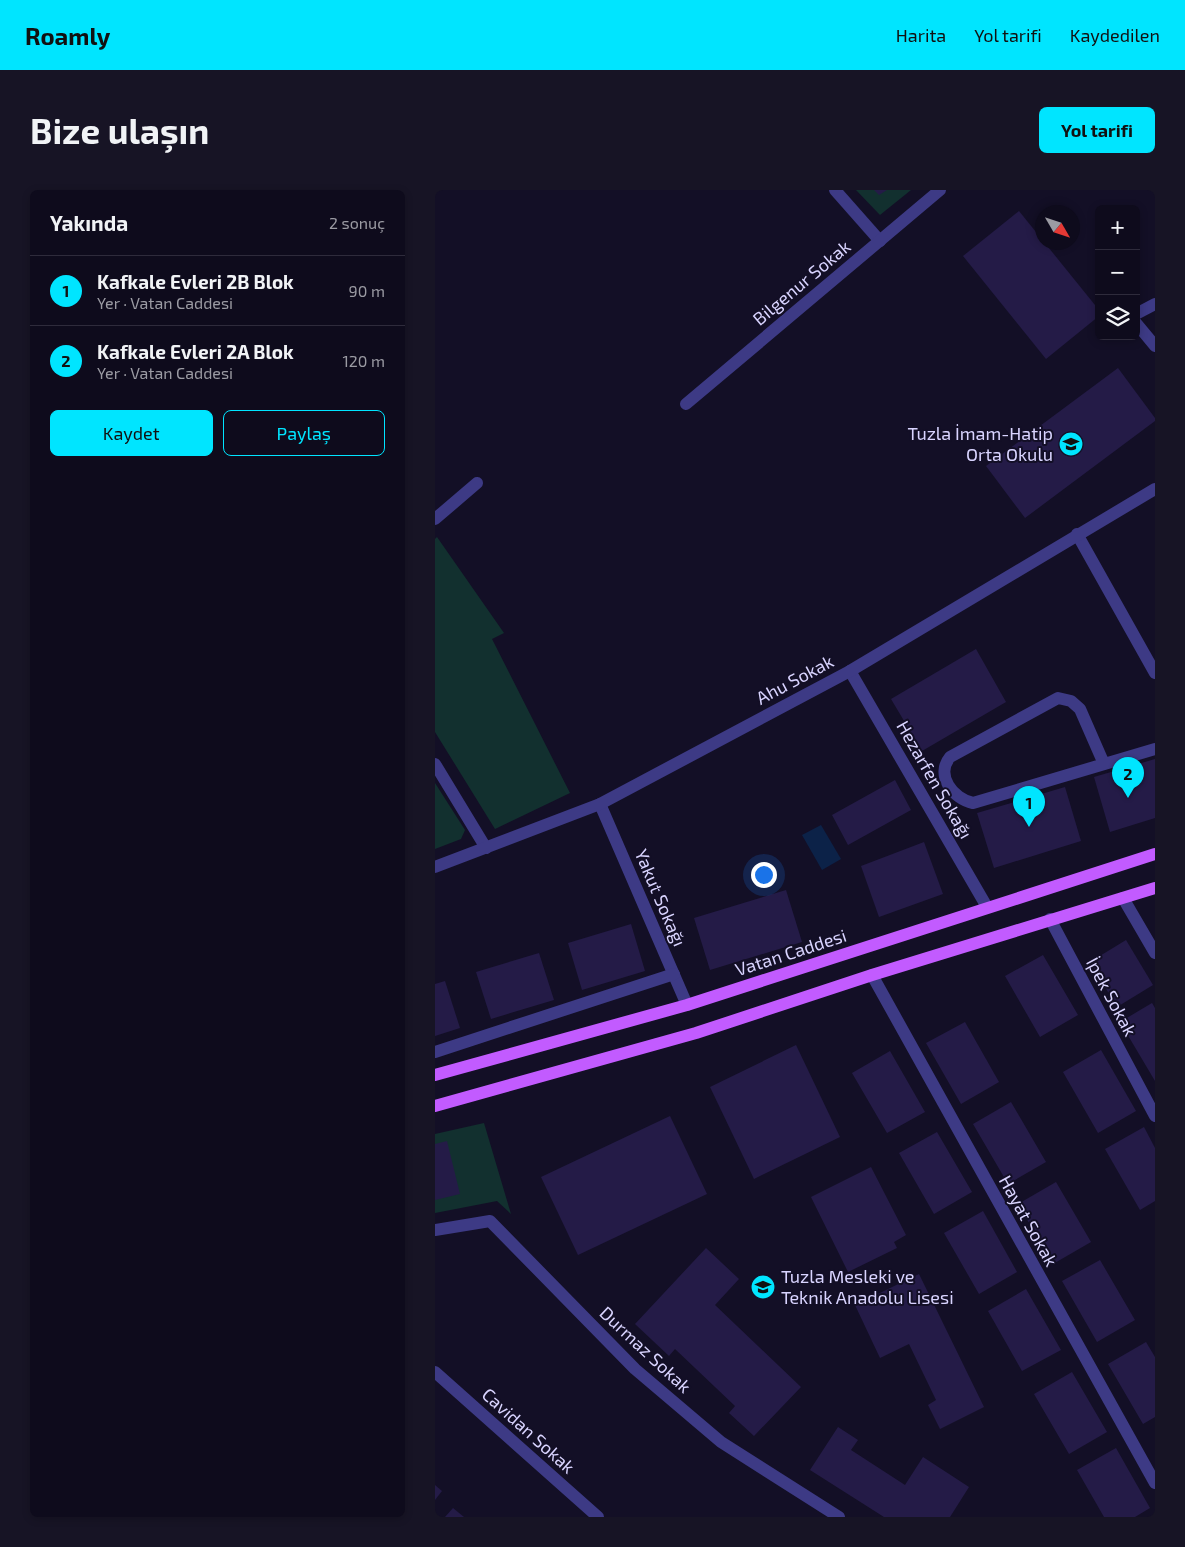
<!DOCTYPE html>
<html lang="tr">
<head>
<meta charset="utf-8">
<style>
	body { margin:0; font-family:"Exo 2",sans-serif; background:#171425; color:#f1f3f6 }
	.controls { position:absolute; right:15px; top:15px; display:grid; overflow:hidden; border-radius:8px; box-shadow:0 2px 8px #0003 }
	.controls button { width:45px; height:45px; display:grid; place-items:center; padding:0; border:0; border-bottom:1px solid #2e2b3b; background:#0e0b1c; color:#f1f3f6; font:25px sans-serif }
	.compass { position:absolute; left:600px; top:15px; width:45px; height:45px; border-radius:50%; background:#0e0b1c; box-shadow:0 2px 8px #0003; rotate:129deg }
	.you { position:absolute; left:328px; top:684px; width:18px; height:18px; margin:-12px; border:4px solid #fff; border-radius:50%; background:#1a73e8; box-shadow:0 0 0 8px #1a73e833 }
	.badge { display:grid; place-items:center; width:32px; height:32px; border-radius:50%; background:#00e5ff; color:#111; font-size:16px; font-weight:700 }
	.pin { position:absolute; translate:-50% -41px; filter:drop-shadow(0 1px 2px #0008) }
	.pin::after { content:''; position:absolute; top:26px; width:18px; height:15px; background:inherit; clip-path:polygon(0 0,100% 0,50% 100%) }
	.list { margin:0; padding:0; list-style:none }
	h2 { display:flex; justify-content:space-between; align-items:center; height:65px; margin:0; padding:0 20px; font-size:21px }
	h2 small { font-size:16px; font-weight:400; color:#9b9ba3 }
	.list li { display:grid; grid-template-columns:32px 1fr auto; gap:15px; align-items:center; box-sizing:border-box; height:70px; padding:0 20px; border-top:1px solid #2e2b3b }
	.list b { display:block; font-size:19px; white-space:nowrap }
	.list p { margin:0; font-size:16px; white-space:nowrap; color:#9b9ba3 }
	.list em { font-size:16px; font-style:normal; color:#9b9ba3 }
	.actions { display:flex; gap:10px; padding:15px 20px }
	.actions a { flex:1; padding:11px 0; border:1px solid #00e5ff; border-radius:8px; text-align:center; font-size:18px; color:#00e5ff }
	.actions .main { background:#00e5ff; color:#111 }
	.icon { flex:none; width:28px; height:28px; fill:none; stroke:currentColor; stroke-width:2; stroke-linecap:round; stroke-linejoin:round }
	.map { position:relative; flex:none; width:720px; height:1327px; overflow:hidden; border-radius:8px }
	header { display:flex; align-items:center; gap:30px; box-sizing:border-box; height:70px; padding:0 25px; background:#00e5ff; color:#111 }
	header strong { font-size:24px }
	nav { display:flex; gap:28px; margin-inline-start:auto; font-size:18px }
	.intro { display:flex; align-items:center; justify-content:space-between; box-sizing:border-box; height:120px; padding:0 30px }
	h1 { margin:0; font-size:35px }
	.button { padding:12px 22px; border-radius:8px; background:#00e5ff; color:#111; font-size:18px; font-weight:700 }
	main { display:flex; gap:30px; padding:0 30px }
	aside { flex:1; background:#0e0b1c; border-radius:8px; box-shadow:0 2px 8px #0003 }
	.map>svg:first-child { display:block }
	.green { fill:#12302f }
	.water { fill:#0c2248 }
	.building { fill:#241b47 }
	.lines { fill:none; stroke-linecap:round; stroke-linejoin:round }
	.minor { stroke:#3d3a85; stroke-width:12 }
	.major { stroke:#c25bff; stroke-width:12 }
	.labels { text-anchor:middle; stroke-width:4; stroke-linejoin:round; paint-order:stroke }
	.street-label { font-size:18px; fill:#d9d4ff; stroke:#130f26 }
	.poi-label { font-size:18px; fill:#d9d4ff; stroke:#130f26; text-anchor:end }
</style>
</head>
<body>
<header>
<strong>Roamly</strong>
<nav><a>Harita</a><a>Yol tarifi</a><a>Kaydedilen</a></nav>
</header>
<div class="intro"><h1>Bize ulaşın</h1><a class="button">Yol tarifi</a></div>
<main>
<aside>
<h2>Yakında<small>2 sonuç</small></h2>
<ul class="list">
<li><span class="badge">1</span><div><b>Kafkale Evleri 2B Blok</b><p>Yer · Vatan Caddesi</p></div><em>90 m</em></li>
<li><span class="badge">2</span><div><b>Kafkale Evleri 2A Blok</b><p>Yer · Vatan Caddesi</p></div><em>120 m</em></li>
</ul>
<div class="actions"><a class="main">Kaydet</a><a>Paylaş</a></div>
</aside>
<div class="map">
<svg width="720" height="1327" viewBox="0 0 720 1327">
	<rect width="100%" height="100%" fill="#130f26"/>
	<g class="green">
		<polygon points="421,0 476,0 445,25"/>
		<polygon points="2,347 69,443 57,449 135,603 60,639 0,542 0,349"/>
		<polygon points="0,593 30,640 26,649 0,659"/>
		<polygon points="49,933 76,1024 62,1011 0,1023 0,944"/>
	</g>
	<polygon class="water" points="386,635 406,669 387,680 367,645"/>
	<g class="building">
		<polygon points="439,0 452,0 444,5"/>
		<polygon points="584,21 664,120 664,126 611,169 528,66"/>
		<polygon points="683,178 720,228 720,231 590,328 551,276"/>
		<polygon points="541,459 571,512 487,561 456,509"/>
		<polygon points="720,569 720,628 675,642 659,587"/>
		<polygon points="460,590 476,620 413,655 397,625"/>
		<polygon points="630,597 646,651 559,678 542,623"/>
		<polygon points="489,652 508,704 444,727 426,676"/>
		<polygon points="351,700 367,752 275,780 259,728"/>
		<polygon points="196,734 210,781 147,800 133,753"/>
		<polygon points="691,750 718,795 682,817 655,772"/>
		<polygon points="104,763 119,810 56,829 41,782"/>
		<polygon points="608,765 643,825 605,847 570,786"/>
		<polygon points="10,791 25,838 0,846 0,794"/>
		<polygon points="717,813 720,818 720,891 685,832"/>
		<polygon points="530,832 564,892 526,914 491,853"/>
		<polygon points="361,855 405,947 319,989 275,897"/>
		<polygon points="666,860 701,921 663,943 628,882"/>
		<polygon points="455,861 490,922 452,943 417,883"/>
		<polygon points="576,912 611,972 573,994 538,934"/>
		<polygon points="235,926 272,1004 143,1065 106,987"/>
		<polygon points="709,937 720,958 720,1011 705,1020 670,959"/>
		<polygon points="502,942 537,1002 499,1024 464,963"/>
		<polygon points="12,951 25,1004 0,1010 0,954"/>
		<polygon points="436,977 471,1045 459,1052 462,1058 413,1082 376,1007"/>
		<polygon points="621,992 656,1052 618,1074 583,1014"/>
		<polygon points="548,1021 582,1082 544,1104 509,1043"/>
		<polygon points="271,1058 304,1089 280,1115 366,1197 319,1246 294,1223 300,1216 240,1159 234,1166 200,1134"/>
		<polygon points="665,1070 700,1130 662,1152 627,1091"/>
		<polygon points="484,1084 549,1217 505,1239 493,1215 501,1210 474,1154 445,1168 420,1115"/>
		<polygon points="591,1099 626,1160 587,1181 553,1121"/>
		<polygon points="711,1152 720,1167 720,1227 708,1234 673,1174"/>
		<polygon points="637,1182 672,1242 634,1264 599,1204"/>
		<polygon points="403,1237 423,1250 416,1260 470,1295 488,1267 534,1297 515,1327 449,1327 375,1280"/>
		<polygon points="681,1258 715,1318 700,1327 669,1327 642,1280"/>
		<polygon points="0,1295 7,1301 0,1310"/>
		<polygon points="18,1318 29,1327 10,1327"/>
	</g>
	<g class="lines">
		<g class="minor">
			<polyline points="400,0 445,51"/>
			<polyline points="701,124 720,114"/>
			<polyline points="701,133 720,156"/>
			<polyline points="251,214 505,0"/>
			<polyline points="0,329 42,293"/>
			<polyline points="642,344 720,483"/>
			<polyline points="415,481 552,717"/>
			<polyline points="0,574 51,658"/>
			<path d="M 669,574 L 645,519 L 636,511 L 623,508 L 515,567 C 500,585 518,609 538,613 L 720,559"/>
			<polyline points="165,614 252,815"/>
			<polyline points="0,677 165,614 415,481 720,299"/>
			<polyline points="688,708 720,763"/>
			<polyline points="615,729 720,926"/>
			<polyline points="437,785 720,1293"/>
			<polyline points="0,862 239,784"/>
			<polyline points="0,1040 55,1031 200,1179 286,1252 404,1327"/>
			<polyline points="0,1182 163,1327"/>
		</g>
		<g class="major">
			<polyline points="0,885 252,815 720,664"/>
			<polyline points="0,916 261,843 437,785 720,698"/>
		</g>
	</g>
	<defs>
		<symbol id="school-disc" viewBox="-11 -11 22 22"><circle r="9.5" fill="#00e5ff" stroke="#130f26"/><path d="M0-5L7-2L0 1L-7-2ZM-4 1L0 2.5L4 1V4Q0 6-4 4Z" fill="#111"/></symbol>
	</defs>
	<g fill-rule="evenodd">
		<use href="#school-disc" x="622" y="240" width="28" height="28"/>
		<use href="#school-disc" x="314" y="1083" width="28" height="28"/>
	</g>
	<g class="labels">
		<g class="street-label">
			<text transform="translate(367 93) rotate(-40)" y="6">Bilgenur Sokak</text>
			<text transform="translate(360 490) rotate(-28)" y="6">Ahu Sokak</text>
			<text transform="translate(499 590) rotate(60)" y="6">Hezarfen Sokağı</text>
			<text transform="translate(225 708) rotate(67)" y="6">Yakut Sokağı</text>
			<text transform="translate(356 763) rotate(-18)" y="6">Vatan Caddesi</text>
			<text transform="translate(676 807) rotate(62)" y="6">İpek Sokak</text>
			<text transform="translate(593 1031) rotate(61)" y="6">Hayat Sokak</text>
			<text transform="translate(210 1160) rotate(43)" y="6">Durmaz Sokak</text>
			<text transform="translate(93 1241) rotate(42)" y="6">Cavidan Sokak</text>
		</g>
		<g class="poi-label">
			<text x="618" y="250">Tuzla İmam-Hatip<tspan x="618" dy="21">Orta Okulu</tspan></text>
			<text x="346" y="1093" text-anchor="start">Tuzla Mesleki ve<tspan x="346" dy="21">Teknik Anadolu Lisesi</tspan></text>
		</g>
	</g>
</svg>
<div class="controls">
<button>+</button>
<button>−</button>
<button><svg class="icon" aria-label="layers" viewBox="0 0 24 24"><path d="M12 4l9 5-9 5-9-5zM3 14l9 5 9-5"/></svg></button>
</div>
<svg class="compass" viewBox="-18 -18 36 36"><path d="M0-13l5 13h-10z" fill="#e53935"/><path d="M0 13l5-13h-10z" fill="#9b9ba3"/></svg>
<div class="you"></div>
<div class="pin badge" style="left:594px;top:637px">1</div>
<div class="pin badge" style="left:693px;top:608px">2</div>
</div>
</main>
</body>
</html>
